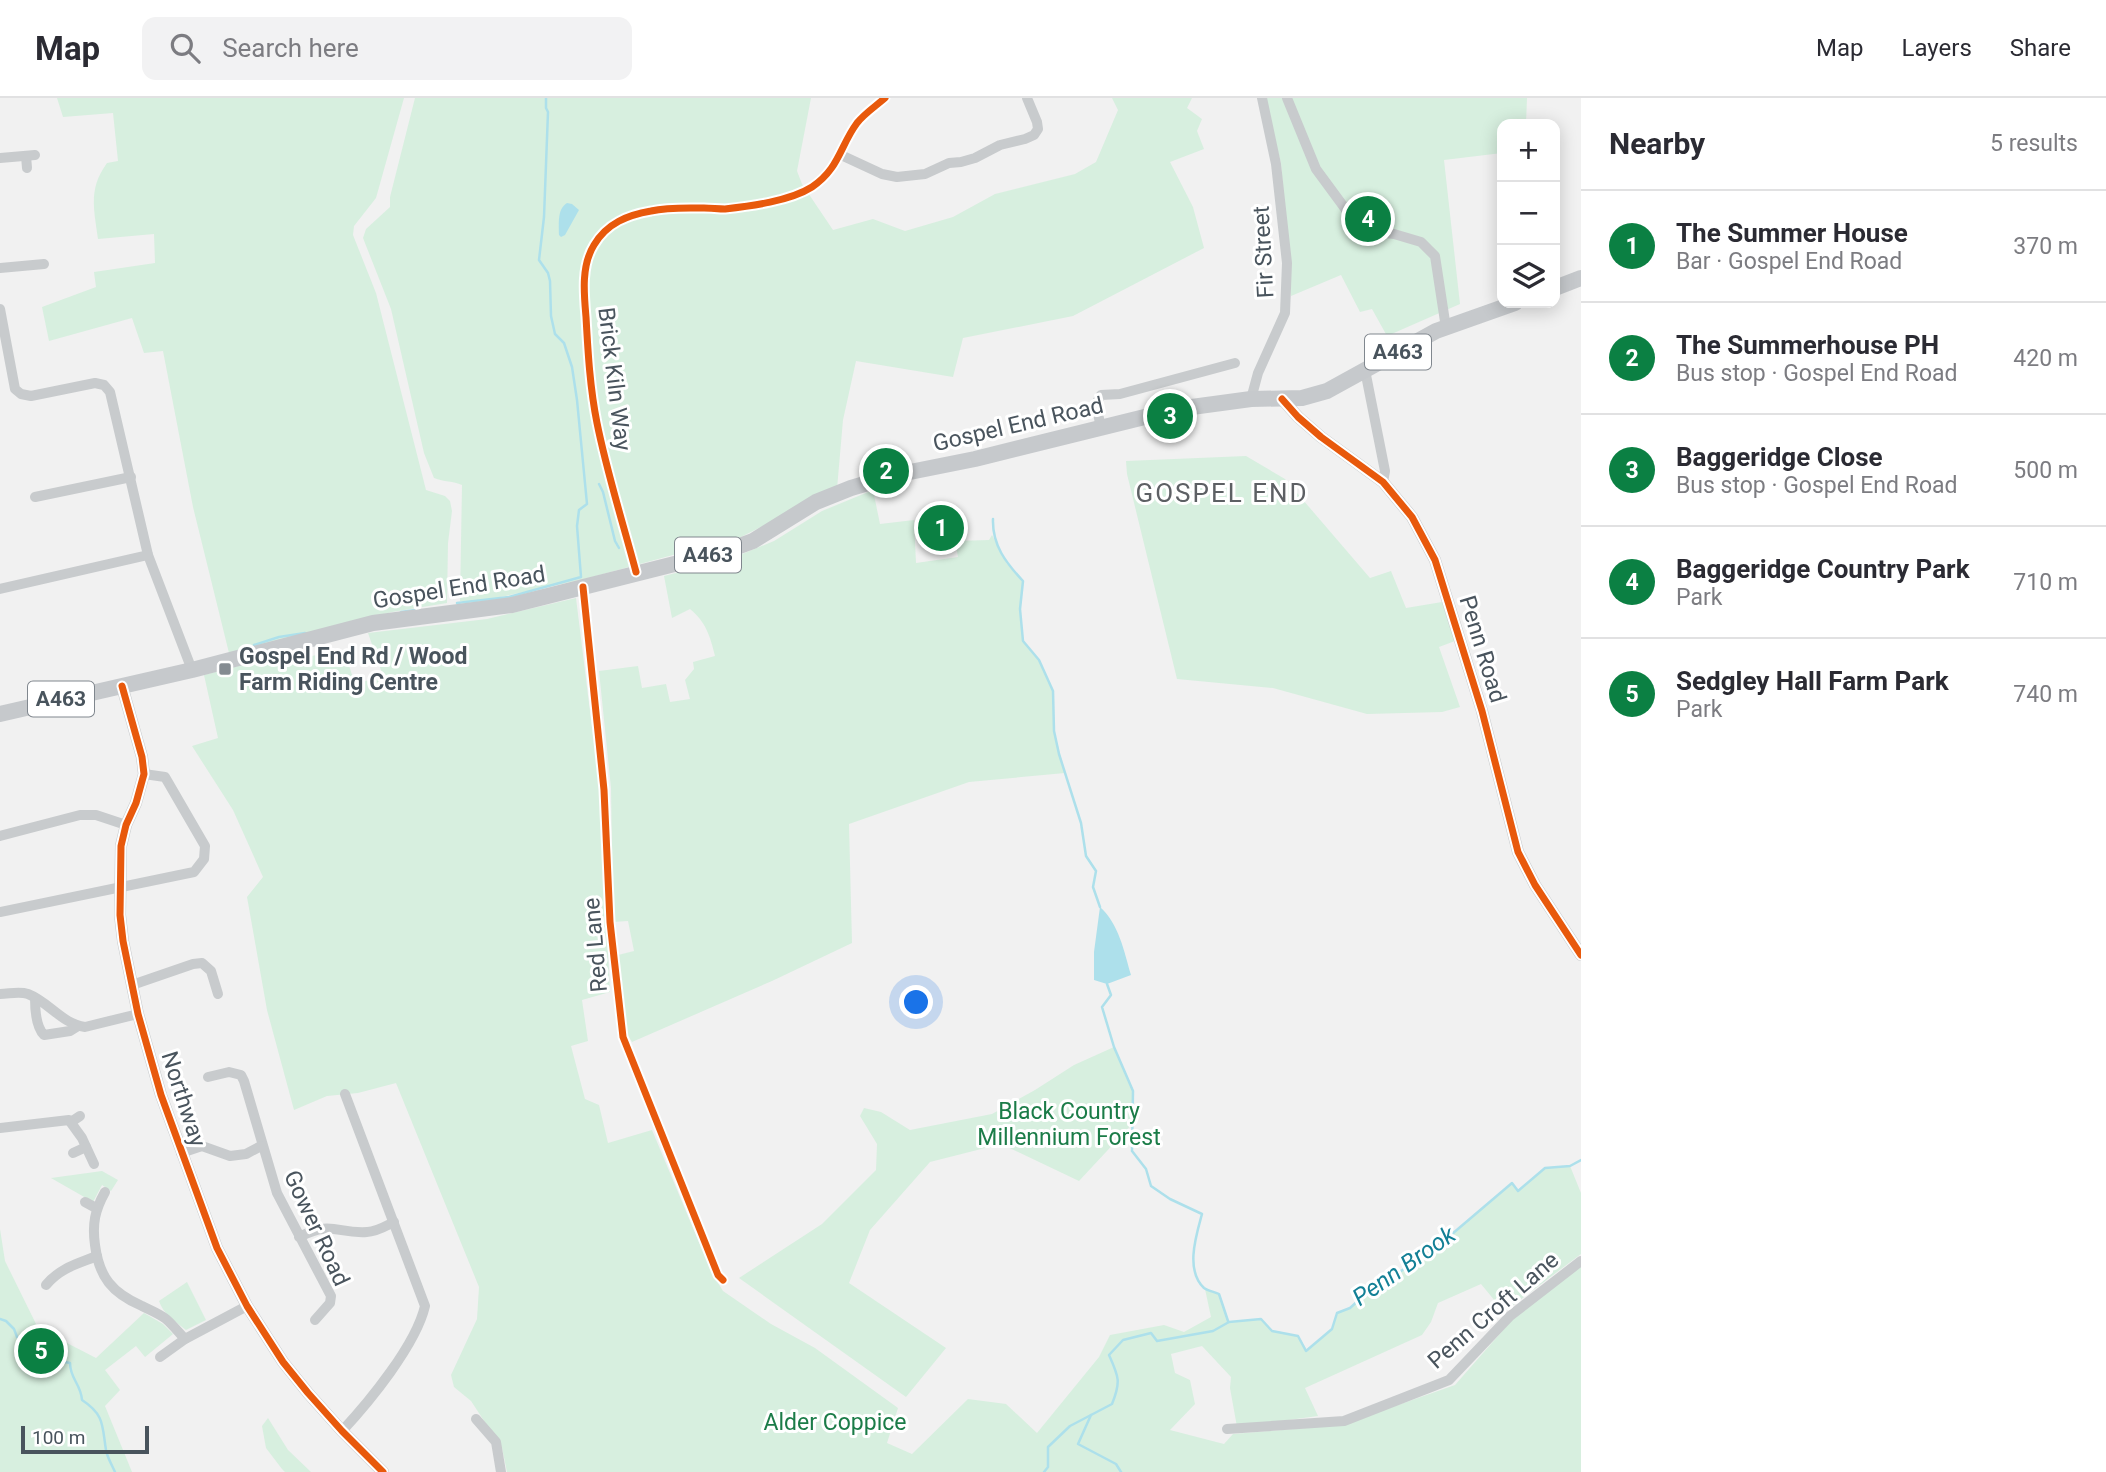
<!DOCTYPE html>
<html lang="en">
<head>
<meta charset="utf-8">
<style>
	body { margin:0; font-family:Roboto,sans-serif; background:#f2f2f3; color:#2b2b33 }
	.controls { position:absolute; right:21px; top:21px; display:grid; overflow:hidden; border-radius:14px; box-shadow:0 4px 18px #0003 }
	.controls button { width:63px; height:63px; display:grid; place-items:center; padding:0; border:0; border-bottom:2px solid #e1e1e2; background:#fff; color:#2b2b33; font:35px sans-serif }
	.scale { position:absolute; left:21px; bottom:18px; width:128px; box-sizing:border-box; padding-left:7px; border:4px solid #49545d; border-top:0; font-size:19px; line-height:24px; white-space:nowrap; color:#49545d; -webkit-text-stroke:5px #fff; paint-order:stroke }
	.you { position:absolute; left:917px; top:905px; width:24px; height:24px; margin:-18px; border:5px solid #fff; border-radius:50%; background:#1a73e8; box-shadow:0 0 0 10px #1a73e833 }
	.badge { display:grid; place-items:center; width:46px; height:46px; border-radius:50%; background:#0b8043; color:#fff; font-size:23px; font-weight:700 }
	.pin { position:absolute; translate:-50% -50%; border:4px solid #fff; box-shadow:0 2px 7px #0006 }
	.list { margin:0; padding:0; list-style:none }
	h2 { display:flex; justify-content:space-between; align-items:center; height:91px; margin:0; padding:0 28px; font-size:30px }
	h2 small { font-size:23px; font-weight:400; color:#7c7c81 }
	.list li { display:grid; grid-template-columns:46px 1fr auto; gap:21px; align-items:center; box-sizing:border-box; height:112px; padding:0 28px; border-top:2px solid #e1e1e2 }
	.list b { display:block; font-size:26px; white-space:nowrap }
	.list p { margin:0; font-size:23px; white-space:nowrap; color:#7c7c81 }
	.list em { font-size:23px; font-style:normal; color:#7c7c81 }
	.icon { flex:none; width:38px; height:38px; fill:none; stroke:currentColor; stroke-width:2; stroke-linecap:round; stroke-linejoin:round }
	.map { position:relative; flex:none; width:1581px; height:1374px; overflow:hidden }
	header { display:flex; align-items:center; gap:42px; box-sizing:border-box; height:98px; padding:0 35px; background:#fff; border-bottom:2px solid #e1e1e2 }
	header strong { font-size:33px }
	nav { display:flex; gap:38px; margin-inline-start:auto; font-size:24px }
	.search { width:490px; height:63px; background:#f2f2f3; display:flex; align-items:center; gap:18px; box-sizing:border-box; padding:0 24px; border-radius:14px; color:#7c7c81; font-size:26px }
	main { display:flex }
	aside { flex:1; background:#fff }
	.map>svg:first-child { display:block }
	.green { fill:#d7efdf }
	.water { fill:#ade0eb }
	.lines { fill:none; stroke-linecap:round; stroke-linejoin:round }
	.stream { stroke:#ade0eb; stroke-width:2.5 }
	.minor { stroke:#c8cbcd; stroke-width:10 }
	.tertiary { stroke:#c8cbcd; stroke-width:12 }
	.primary { stroke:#c6c9cc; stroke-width:16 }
	.cycleway-casing { stroke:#fff; stroke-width:11 }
	.cycleway { stroke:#e8590c; stroke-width:7 }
	.poi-dot { fill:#848b91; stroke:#fff; stroke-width:2.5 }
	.labels { text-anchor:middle; stroke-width:6; stroke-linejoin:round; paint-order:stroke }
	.shield { fill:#fff; stroke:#80878e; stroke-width:2 }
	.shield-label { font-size:21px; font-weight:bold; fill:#49545d }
	.street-label { font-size:23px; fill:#49545d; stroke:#fff }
	.poi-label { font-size:23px; font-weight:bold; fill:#49545d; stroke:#fff; text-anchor:start }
	.park-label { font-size:23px; fill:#1b7c48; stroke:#fff }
	.water-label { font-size:24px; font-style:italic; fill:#138096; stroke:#fff }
	.quarter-label { font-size:26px; letter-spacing:2px; fill:#5d6064; stroke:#fff }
</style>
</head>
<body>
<header>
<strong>Map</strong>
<div class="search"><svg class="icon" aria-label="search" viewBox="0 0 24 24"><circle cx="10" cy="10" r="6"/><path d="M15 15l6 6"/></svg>Search here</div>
<nav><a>Map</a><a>Layers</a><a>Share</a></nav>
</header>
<main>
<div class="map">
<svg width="1581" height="1374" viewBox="0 0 1581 1374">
	<rect width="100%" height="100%" fill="#f1f1f1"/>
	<g class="green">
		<path d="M 57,0 L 404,0 L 376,100 L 354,128 L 353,137 L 376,195 L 426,392 L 445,398 L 450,403 L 452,413 L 448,445 L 447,505 L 392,514 L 229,555 L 193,409 L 163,253 L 144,255 L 132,220 L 49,243 L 42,209 L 96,189 L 94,174 L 155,165 L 154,136 L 98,141 C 94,111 88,91 107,65 L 118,63 L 113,15 L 63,19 Z"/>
		<path d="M 415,0 L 811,0 L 797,73 L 802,86 L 833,132 L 873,121 L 905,133 L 953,119 L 995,96 L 1075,76 L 1096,64 L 1118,12 L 1112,0 L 1192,0 L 1187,10 L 1202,21 L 1197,33 L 1204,51 L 1170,64 L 1193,109 L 1204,150 L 1073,218 L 963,240 L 953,279 L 856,263 L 843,322 L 837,391 L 735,442 L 706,448 L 581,482 L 481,503 L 460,503 L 462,387 C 453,383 444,384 434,380 L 424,355 L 391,211 L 363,140 L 366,131 L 390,109 L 390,99 Z"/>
		<polygon points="1264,0 1527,0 1526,26 1502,26 1502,55 1444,62 1460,206 1387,238 1372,211 1360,214 1341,177 1291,198 1281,65"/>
		<polygon points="1246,358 1285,381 1370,480 1391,473 1406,510 1442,504 1455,543 1439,549 1460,609 1442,614 1367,616 1273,590 1177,581 1127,376 1126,363"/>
		<path d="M 873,392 L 880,426 L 914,422 L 916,465 L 958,459 L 955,443 L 989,442 L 992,437 L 1007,466 L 1023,483 L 1020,511 L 1023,542 L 1039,562 L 1053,593 L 1054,633 L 1065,675 L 969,684 L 849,726 L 852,845 L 772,883 L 632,944 L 627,936 L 618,857 L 634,853 L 628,823 L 613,824 L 611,690 L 599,573 L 638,568 L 642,590 L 666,586 L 670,604 L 690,601 L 685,582 L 694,571 L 693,564 L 715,558 C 710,538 706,524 690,511 L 672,520 L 664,478 L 730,461 L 774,443 L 822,413 Z"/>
		<polygon points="576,500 600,694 610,894 582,902 588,943 571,948 585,1001 599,1007 608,1045 652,1032 711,1173 723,1193 771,1226 815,1250 898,1310 887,1345 912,1356 968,1301 1006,1306 1037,1335 1099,1259 1110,1237 1164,1227 1184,1234 1211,1219 1205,1191 1219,1196 1229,1224 1261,1221 1272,1233 1298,1238 1307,1252 1332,1231 1337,1215 1350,1210 1370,1192 1422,1160 1445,1142 1512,1085 1518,1092 1545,1070 1570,1068 1581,1095 1581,1156 1504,1214 1481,1186 1438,1205 1431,1224 1422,1237 1305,1290 1318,1318 1237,1329 1230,1290 1231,1279 1202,1248 1171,1256 1175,1275 1190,1282 1195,1306 1170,1332 1224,1346 1233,1336 1341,1327 1455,1287 1512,1222 1581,1168 1581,1374 507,1374 502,1350 471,1303 454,1289 451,1277 477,1221 479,1189 396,985 358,995 327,998 294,1012 267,912 247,799 263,779 233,712 192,648 218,640 204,577 276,558 284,563 344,552 355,586 383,578 368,535 487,521"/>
		<polygon points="1114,949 1133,993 1133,1025 1079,1083 1001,1046 930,1064 870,1132 849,1185 946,1250 906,1299 739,1180 822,1126 876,1072 877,1046 860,1018 864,1010 881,1014 910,1032 992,1016 1035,992 1074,967"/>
		<polygon points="102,1073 118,1082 111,1093 102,1087 93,1104 51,1080"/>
		<polygon points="0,1131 5,1163 38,1230 96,1260 144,1215 163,1226 173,1236 145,1259 136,1248 105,1272 120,1292 105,1308 132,1374 0,1374"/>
		<path d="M 187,1184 L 206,1222 L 186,1232 C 175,1223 163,1216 159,1203 Z"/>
		<polygon points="268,1320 288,1352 311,1374 285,1374 282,1371 266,1350 262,1328"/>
	</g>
	<g class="water">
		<path d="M 567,105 L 572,106 L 579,112 L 565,137 L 561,139 L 559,137 C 559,126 557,111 567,105 Z"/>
		<path d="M 1100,809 C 1119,826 1124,853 1131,877 L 1107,886 L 1094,882 L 1094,854 Z"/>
	</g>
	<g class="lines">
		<g class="stream">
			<polyline points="599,386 603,394 615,443 619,450"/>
			<path d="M 993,421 C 992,447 1006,465 1023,483 L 1020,511 L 1023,543 L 1039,562 L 1053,593 L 1054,633 L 1059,656 L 1081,725 L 1086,758 L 1096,773 L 1093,789 L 1100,809"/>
			<polyline points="457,505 509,499 581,479 577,428 579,412 587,406 577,302 572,269 564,245 555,236 551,218 550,183 548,175 539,162 544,119 548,14 546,10 546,0"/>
			<polyline points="401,514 415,512"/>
			<polyline points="254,547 279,539 305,535"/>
			<path d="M 1107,886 L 1111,897 L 1102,909 L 1114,949 L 1133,993 L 1132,1053 L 1146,1071 L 1151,1088 L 1170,1101 L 1202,1116 C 1196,1138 1185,1172 1204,1190 C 1208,1193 1215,1194 1219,1196 L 1228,1223"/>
			<path d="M 0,1221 L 6,1223 L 14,1231 L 17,1239 L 45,1260 L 70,1265 C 70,1281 81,1286 82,1302 C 105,1317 102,1328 106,1352 C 107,1359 112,1367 115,1374"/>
			<polyline points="1091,1317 1078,1346 1116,1366 1121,1374"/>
			<path d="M 1044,1374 L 1048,1369 L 1048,1349 L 1070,1328 L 1112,1306 C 1121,1284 1119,1279 1109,1257 L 1123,1242 L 1151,1235 L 1157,1243 L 1213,1233 L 1229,1224 L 1261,1221 L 1272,1233 L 1298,1238 L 1306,1253 L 1332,1231 L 1337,1215 L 1350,1210 L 1370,1192 L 1422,1160 L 1445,1142 L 1512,1085 L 1518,1093 L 1545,1070 L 1570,1068 L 1581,1062"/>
		</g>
		<g class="minor">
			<polyline points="1287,0 1316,71 1355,124 1370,133 1394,136 1421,144 1435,158 1446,230"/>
			<polyline points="841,57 882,76 897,79 925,76 949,65 961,64 975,60 1000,47 1025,41 1034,37 1038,31 1037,24 1027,0"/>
			<polyline points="26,58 27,70"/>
			<polyline points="0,60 35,57"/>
			<polyline points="0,170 44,166"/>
			<polyline points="0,211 15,291 21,296 31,298 95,285 104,287 110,294 148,457 192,572"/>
			<polyline points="1365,272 1385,373 1383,384"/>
			<polyline points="1251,301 1258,275 1285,215 1287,165 1276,66 1262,0"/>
			<polyline points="1101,330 1096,306 1101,297 1120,296 1235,265"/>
			<polyline points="35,399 131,379"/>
			<path d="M 636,474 C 623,425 607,375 597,325 C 590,290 588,255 586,219 C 584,196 581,168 594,147 C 607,125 628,117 651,113 C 668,109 687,110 704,110 C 711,110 718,111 725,111 C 751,108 790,103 812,89 C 839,71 840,48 857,25 C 865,15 876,8 885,0"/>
			<polyline points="583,489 604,692 610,824 623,939 718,1177 723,1182"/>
			<polyline points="0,491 148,457"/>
			<polyline points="0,738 80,717 96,717 126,727"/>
			<polyline points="0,814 194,774 204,761 205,748 165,679 144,676"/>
			<polyline points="132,887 193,866 202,865 211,873 218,896"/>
			<path d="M 0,896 C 9,896 19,893 28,896 C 49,904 62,926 85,929 L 138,916"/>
			<path d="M 35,900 C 35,911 36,929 44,937 L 70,933 L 78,928"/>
			<polyline points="208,979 229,974 241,977 244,983 277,1095 331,1198 330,1205 315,1222"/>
			<polyline points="71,1024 80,1018"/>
			<polyline points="0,1030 69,1022 82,1040 94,1066"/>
			<polyline points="73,1055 86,1049"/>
			<polyline points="181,1055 202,1048 230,1058 246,1056 261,1048"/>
			<path d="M 105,1094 C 95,1112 92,1126 95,1147 C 99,1179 112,1195 142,1208 C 150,1212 160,1216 166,1221 C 173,1227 179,1235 185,1241"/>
			<polyline points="85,1104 96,1110"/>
			<path d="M 299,1139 C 332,1122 337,1136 367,1134 C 376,1134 386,1128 394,1124"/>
			<path d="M 46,1187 C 60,1170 77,1166 97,1158"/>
			<polyline points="160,1259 185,1241 247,1208"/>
			<polyline points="476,1321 496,1344 501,1374"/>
			<polyline points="1227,1331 1344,1323 1449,1282 1510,1218 1581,1163"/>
			<path d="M 342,1333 C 369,1304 416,1247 425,1208 L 345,996"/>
		</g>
		<g class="tertiary">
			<polyline points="1282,301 1298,319 1321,339 1383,384 1412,419 1435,462 1482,613 1518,754 1535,787 1581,857"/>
			<polyline points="122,588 142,659 144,676 136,705 126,727 121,748 120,817 123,843 138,916 161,997 217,1150 247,1208 283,1264 308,1295 342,1333 383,1374"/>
		</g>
		<g class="primary">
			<polyline points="1555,190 1581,180"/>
			<polyline points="0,616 192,572 373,525 512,507 726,453 753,443 816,404 851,390 895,377 975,361 1177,311 1251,301 1302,300 1327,293 1436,233 1515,205"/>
		</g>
		<defs>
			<g id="cycleway">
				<polyline points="1282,301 1298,319 1321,339 1383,384 1412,419 1435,462 1482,613 1518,754 1535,787 1581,857"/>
				<path d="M 636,474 C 623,425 607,375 597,325 C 590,290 588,255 586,219 C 584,196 581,168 594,147 C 607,125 628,117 651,113 C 668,109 687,110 704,110 C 711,110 718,111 725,111 C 751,108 790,103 812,89 C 839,71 840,48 857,25 C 865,15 876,8 885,0"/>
				<polyline points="583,489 604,692 610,824 623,939 718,1177 723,1182"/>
				<polyline points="122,588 142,659 144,676 136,705 126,727 121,748 120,817 123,843 138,916 161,997 217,1150 247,1208 283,1264 308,1295 342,1333 383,1374"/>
			</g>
		</defs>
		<use href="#cycleway" class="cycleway-casing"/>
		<use href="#cycleway" class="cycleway"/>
	</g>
	<rect class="poi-dot" x="218" y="564" width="14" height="14" rx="3.5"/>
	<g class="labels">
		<g class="shield">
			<rect x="1365" y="236.5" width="66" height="35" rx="5"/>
			<rect x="675" y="439.5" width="66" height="35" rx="5"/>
			<rect x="28" y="583.5" width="66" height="35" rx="5"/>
		</g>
		<g class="shield-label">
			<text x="1398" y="261">A463</text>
			<text x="708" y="464">A463</text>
			<text x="61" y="608">A463</text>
		</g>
		<g class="street-label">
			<text transform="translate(1263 154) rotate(-93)" y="8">Fir Street</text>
			<text transform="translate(615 281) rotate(83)" y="8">Brick Kiln Way</text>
			<text transform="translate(1018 326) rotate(-13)" y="8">Gospel End Road</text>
			<text transform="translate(459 489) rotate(-9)" y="8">Gospel End Road</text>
			<text transform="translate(1483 551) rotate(73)" y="8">Penn Road</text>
			<text transform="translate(595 847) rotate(-95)" y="8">Red Lane</text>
			<text transform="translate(184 1001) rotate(72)" y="8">Northway</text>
			<text transform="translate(317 1130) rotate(65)" y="8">Gower Road</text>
			<text transform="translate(1493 1212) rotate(-41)" y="8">Penn Croft Lane</text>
		</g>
		<g class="poi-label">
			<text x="239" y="566">Gospel End Rd / Wood<tspan x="239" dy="26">Farm Riding Centre</tspan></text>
		</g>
		<g class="park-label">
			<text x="1069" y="1021">Black Country<tspan x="1069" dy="26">Millennium Forest</tspan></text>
			<text x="835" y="1332">Alder Coppice</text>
		</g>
		<g class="water-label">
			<text transform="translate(1404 1168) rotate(-35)" y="8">Penn Brook</text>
		</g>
		<g class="quarter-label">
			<text x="1222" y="404">GOSPEL END</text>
		</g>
	</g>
</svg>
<div class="controls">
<button>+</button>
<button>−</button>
<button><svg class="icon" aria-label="layers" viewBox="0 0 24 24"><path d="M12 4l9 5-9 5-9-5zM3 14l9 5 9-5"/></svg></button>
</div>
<div class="scale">100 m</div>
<div class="you"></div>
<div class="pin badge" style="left:941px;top:430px">1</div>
<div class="pin badge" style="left:886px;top:373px">2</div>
<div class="pin badge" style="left:1170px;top:318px">3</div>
<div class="pin badge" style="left:1368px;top:121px">4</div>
<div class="pin badge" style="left:41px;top:1253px">5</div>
</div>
<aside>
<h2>Nearby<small>5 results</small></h2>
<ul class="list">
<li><span class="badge">1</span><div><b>The Summer House</b><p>Bar · Gospel End Road</p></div><em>370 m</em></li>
<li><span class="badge">2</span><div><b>The Summerhouse PH</b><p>Bus stop · Gospel End Road</p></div><em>420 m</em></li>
<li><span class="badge">3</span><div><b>Baggeridge Close</b><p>Bus stop · Gospel End Road</p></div><em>500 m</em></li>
<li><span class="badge">4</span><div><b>Baggeridge Country Park</b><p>Park</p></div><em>710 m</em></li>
<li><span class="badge">5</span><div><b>Sedgley Hall Farm Park</b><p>Park</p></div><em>740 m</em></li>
</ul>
</aside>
</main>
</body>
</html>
